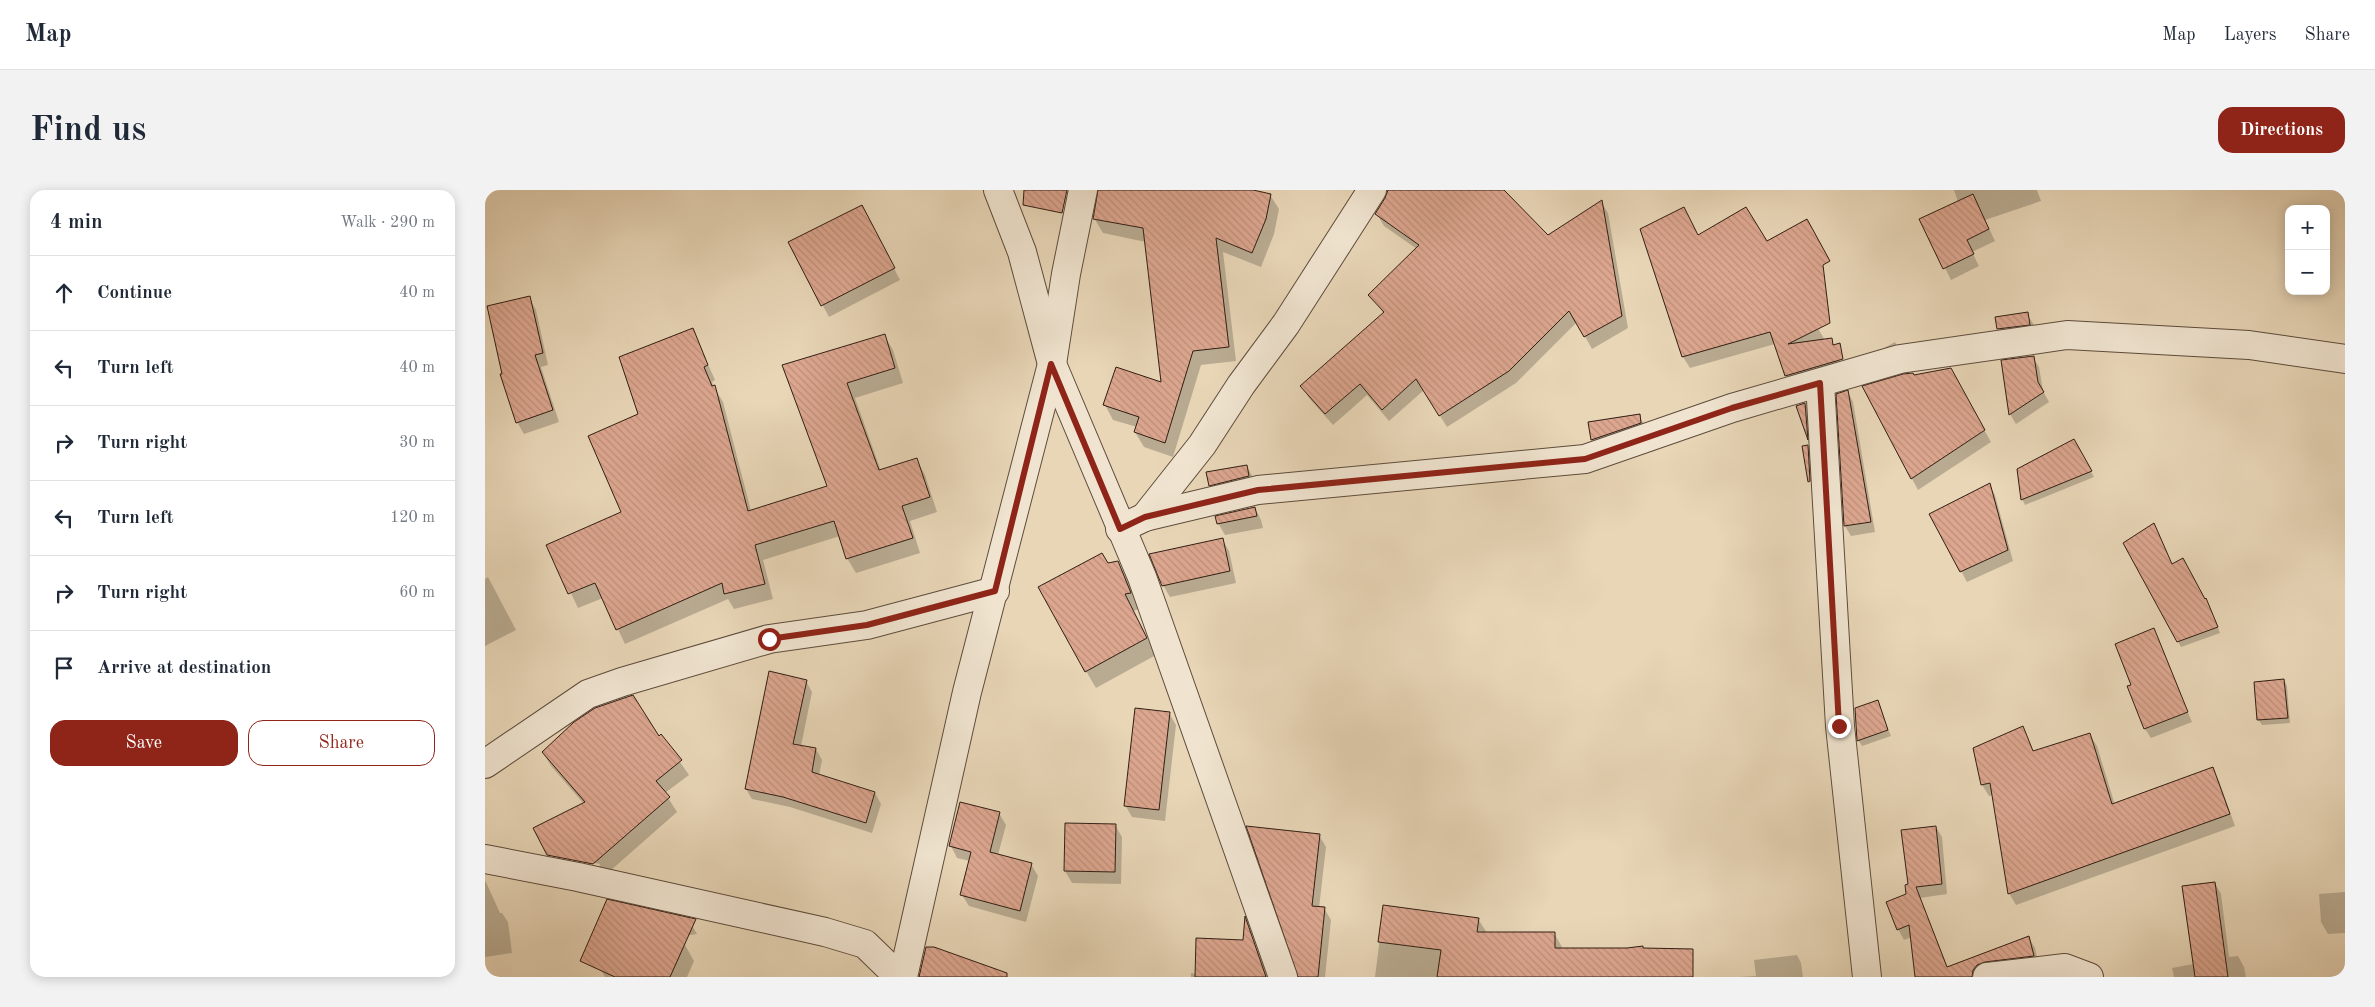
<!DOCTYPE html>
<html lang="en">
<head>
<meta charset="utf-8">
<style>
	body { margin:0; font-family:"Old Standard TT",serif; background:#f2f2f3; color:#1f2937 }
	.controls { position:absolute; right:15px; top:15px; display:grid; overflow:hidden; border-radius:10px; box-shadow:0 2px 12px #0003 }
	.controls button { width:45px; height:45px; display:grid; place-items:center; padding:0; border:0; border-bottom:1px solid #e0e1e3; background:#fff; color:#1f2937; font:25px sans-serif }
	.stop { position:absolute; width:15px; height:15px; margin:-11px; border:4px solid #8f2418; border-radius:50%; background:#fff }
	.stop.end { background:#8f2418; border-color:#fff; box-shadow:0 1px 5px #0008 }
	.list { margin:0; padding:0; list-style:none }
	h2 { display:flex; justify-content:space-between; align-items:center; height:65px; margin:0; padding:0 20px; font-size:21px }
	h2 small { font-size:16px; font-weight:400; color:#747a83 }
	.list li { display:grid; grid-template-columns:32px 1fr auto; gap:15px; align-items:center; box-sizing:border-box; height:75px; padding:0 20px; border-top:1px solid #e0e1e3 }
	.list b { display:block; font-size:19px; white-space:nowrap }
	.list em { font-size:16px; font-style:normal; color:#747a83 }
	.actions { display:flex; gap:10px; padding:15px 20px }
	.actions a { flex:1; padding:11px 0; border:1px solid #8f2418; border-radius:15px; text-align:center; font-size:18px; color:#8f2418 }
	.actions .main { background:#8f2418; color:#fff }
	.icon { flex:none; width:28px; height:28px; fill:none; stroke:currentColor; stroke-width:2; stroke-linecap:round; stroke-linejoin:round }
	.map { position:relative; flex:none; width:1860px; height:787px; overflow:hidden; border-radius:15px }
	header { display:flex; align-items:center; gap:30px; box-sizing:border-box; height:70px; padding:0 25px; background:#fff; border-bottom:1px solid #e0e1e3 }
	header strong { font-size:24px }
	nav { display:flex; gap:28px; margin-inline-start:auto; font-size:18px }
	.intro { display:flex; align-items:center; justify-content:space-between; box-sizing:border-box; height:120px; padding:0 30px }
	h1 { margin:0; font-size:35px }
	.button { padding:12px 22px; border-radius:15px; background:#8f2418; color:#fff; font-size:18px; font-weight:700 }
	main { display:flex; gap:30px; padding:0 30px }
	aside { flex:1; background:#fff; border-radius:15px; box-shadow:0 2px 12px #0003 }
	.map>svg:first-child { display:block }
	.shadow { fill:#0003 }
	.building { fill:url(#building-back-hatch); stroke:#301e13 }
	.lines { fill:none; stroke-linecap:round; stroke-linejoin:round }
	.minor-casing { stroke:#5e4c3c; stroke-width:30 }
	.minor { stroke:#f0e4d0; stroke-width:28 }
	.route { stroke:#8f2418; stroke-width:6 }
</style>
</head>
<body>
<header>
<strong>Map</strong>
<nav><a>Map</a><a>Layers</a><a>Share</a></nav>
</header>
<div class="intro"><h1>Find us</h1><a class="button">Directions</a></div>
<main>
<aside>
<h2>4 min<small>Walk · 290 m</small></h2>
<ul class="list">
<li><svg class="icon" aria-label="ahead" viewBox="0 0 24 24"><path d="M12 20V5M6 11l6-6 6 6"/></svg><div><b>Continue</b></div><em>40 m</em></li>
<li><svg class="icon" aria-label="left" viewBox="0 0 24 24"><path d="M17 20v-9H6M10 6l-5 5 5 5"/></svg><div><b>Turn left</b></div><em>40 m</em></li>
<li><svg class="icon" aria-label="right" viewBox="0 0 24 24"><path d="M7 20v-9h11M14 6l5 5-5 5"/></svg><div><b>Turn right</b></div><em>30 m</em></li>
<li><svg class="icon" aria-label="left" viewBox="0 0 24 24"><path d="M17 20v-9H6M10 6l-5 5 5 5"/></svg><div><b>Turn left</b></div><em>120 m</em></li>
<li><svg class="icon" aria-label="right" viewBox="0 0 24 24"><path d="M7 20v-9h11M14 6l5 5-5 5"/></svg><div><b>Turn right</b></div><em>60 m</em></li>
<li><svg class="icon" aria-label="arrive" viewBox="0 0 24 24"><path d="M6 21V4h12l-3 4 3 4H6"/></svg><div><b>Arrive at destination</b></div></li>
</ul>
<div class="actions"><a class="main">Save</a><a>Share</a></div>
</aside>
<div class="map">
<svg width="1860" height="787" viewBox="0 0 1860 787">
	<defs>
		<pattern id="building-back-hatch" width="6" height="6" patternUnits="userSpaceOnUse" patternTransform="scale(1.25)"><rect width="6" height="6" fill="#dca68f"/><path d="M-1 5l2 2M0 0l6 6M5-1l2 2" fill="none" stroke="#bd8e7a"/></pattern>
	</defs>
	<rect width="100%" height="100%" fill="#e8d6b7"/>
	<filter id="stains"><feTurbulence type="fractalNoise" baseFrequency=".004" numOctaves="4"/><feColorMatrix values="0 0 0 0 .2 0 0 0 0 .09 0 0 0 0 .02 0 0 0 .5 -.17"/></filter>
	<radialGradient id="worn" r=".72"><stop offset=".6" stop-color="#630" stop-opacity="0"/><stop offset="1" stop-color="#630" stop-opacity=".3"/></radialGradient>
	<g class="shadow">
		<polygon points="612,0 762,0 785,5 794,19 789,44 776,77 738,62 751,171 716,175 688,267 659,257 650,242 652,237 628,230 620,215 678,193 661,52 618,43 609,28 614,1"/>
		<polygon points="904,0 1017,0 1062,47 1116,12 1123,23 1143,138 1107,159 1092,132 1031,193 962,237 939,200 904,231 882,205 848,235 824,208 817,196 899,124 885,105 932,59 899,36 892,24"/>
		<polygon points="1469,0 1552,0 1556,11 1500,30 1510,51 1487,62 1494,76 1466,90 1436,29 1473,12"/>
		<polygon points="1261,18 1359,182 1308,197 1302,186 1290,154 1205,178 1198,167 1156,39 1213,47"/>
		<polygon points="383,28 415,90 344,127 305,53"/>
		<polygon points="44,108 51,120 63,175 56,177 74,232 39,244 32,232 18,184"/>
		<polygon points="1542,124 1549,135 1550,146 1520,151 1513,139 1511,128"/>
		<polygon points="207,139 230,190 227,192 229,197 238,212 266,321 344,297 299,176 399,145 408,160 418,193 370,208 396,281 432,270 440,285 452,322 425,331 435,363 371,383 362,368 355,346 278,370 288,409 249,419 243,409 140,454 118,408 93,418 63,355 138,322 155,225"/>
		<polygon points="1410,152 1418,166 1403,170 1397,159"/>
		<polygon points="1548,167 1554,177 1558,201 1564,212 1531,234 1525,224 1518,171"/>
		<polygon points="1465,179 1506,252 1433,300 1378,197"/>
		<polygon points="1363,202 1368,212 1390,342 1366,346 1360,336"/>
		<polygon points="1320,214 1327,226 1328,257 1312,217"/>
		<polygon points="1154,226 1161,237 1114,262 1107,250 1104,233"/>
		<polygon points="1589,251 1609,287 1540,315 1537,309"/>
		<polygon points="1322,256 1329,268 1329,300 1325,291 1319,257"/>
		<polygon points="762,276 768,288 732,307 725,295"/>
		<polygon points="1504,294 1510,305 1528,371 1482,392 1446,325"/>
		<polygon points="770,318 776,330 778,338 740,345 733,333"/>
		<polygon points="737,349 744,361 751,393 685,407 678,395"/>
		<polygon points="1640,353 1687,375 1724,416 1735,443 1696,457"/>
		<polygon points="633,372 642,389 654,419 648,421 671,465 611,498 601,481 623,375"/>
		<polygon points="3,387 31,440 0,456 0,389"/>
		<polygon points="1668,440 1707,532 1666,548 1660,539 1648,495"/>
		<polygon points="1799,490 1802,496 1805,533 1777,535 1773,529"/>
		<polygon points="321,491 327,502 316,556 331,559 337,570 334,586 390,603 396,614 387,643 305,617 267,609 261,599"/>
		<polygon points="1392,512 1406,546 1377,556 1374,551 1371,519"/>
		<polygon points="684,523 691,535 680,631 647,627 640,615"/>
		<polygon points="1537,538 1549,562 1605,545 1612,556 1630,615 1727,579 1734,591 1750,636 1531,715 1524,703 1508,605 1504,606 1497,595"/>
		<polygon points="176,545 204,585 180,603 192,622 117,688 71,679 64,667 114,677 115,674 63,664 99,614 66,576 58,563"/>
		<polygon points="514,623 521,635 513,665 546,674 553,686 541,732 484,716 477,705 485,671 472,668 466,656"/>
		<polygon points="581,634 630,635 637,647 636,694 587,693 580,681"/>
		<polygon points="1451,637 1457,647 1462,704 1435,708 1463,778 1544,748 1550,758 1554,776 1497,787 1431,787 1427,747 1419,750 1413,739 1424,695"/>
		<polygon points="834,645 841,657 834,718 839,718 846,730 840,787 814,787"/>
		<polygon points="0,690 15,723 17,723 23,732 27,763 0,767"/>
		<polygon points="1730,693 1736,704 1744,767 1753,766 1759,777 1761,787 1689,787 1687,778 1709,774"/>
		<polygon points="1860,702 1860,743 1843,744 1836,732 1834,704"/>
		<polygon points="899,716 993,729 1002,743 1069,743 1077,757 1077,787 890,787"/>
		<polygon points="203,729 212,744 119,758"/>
		<polygon points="761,730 783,787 706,787 706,783 711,784 759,752"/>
		<polygon points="200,755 209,771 202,787 120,787 116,780"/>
		<polygon points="1312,765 1316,773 1318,787 1253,787 1271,786 1269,770"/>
	</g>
	<g class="building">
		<polygon points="539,0 582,0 577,23 538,15"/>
		<polygon points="613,0 768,0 786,4 781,29 767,63 731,48 744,157 708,161 680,253 649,242 654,227 618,215 631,177 676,192 658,38 608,29"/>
		<polygon points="903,0 1019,0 1063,45 1117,10 1137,126 1099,147 1084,121 1024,181 954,226 931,189 897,220 875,194 840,224 815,196 899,122 883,105 934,55 890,24 900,8"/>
		<polygon points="1488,4 1504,39 1482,50 1489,64 1458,79 1434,29"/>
		<polygon points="377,15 410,78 336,116 303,52"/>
		<polygon points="1199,17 1213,45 1261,17 1282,51 1322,29 1345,71 1338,75 1345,133 1303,154 1347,148 1348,155 1355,153 1358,169 1300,186 1285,142 1197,167 1155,39"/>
		<polygon points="45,106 58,163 50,165 68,220 31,233 15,184 17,184 2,116"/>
		<polygon points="1543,122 1545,135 1512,139 1510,127"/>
		<polygon points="208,138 223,175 219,177 227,196 230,195 263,321 342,296 297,175 400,144 410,178 362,193 394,280 432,268 445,307 417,316 428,348 361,369 349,331 270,355 280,394 239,404 237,393 131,440 110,393 83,404 61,355 136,322 103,246 153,224 134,167"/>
		<polygon points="1549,166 1553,192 1559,202 1524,225 1516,170"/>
		<polygon points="1466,178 1500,240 1426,289 1377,196 1418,184 1428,183 1429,185"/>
		<polygon points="1363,200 1386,332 1359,336 1351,204"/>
		<polygon points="1320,213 1323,250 1311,216"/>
		<polygon points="1155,224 1156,233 1106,250 1103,232"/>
		<polygon points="1589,249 1607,281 1536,310 1532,279"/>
		<polygon points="1323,255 1325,291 1323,292 1317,256"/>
		<polygon points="762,275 764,286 724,296 721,282"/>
		<polygon points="1505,293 1523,360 1475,382 1444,324"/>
		<polygon points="770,317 772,326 732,334 730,326"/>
		<polygon points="1669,333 1687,374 1698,368 1720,409 1721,408 1733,437 1692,452 1638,353"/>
		<polygon points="738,348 745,381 677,396 664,364"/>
		<polygon points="617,363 623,373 633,371 646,403 640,404 662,448 600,482 553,397"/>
		<polygon points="1669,438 1703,522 1659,539 1642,496 1646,495 1630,454"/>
		<polygon points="284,481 322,490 308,554 331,558 327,582 390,602 381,633 298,607 260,599"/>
		<polygon points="1799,489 1803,528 1772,530 1769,492"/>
		<polygon points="148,505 174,546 176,544 197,570 171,591 185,607 108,674 62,665 48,638 100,612 57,562 89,532 110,518"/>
		<polygon points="1393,510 1403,540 1372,551 1370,518"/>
		<polygon points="650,518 685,522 674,620 639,616"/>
		<polygon points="1538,536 1548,561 1605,543 1627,614 1728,577 1745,624 1523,704 1505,593 1496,595 1488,558"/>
		<polygon points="475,612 515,622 505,662 547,673 535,721 475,705 486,662 464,656"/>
		<polygon points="580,633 631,634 630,682 579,681"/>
		<polygon points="761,636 835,644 827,716 840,717 833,787 813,787"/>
		<polygon points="1451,636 1457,694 1431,697 1462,777 1544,746 1549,766 1500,772 1492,775 1488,780 1487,787 1430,787 1424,735 1412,740 1401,712 1421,704 1420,695 1423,694 1416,640"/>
		<polygon points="1730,692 1743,787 1710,787 1697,696"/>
		<polygon points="122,709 211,729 185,787 130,787 95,771"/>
		<polygon points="898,715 994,728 992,742 1070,742 1070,758 1142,758 1158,756 1158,758 1208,759 1208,787 952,787 956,760 893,752"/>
		<polygon points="760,726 781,787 710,787 711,748 758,750"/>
		<polygon points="441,757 449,757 522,783 522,787 434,787"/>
	</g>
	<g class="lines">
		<defs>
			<g id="minor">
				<polyline points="513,0 537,62 567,174 657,387 798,787"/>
				<polyline points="1335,193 1355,536 1382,787"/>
				<polyline points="660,327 717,255 756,195 801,134 887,0"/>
				<polyline points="635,339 660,327 773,300 1100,269 1247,218 1415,169 1582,145 1764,155 1860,169"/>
				<polyline points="0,574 103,504 137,492 284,449 382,435 510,401"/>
				<polyline points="0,669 93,687 340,742 380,754 414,787"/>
				<polyline points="418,787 482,502 567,174 581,84 598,0"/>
				<polyline points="1502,787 1580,778 1604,787"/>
			</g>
		</defs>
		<use href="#minor" class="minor-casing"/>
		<use href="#minor" class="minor"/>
	</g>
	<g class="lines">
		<polyline class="route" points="284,449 382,435 510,401 566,174 635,339 660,327 773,300 1100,269 1247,218 1335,193 1354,536"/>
	</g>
	<rect width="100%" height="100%" filter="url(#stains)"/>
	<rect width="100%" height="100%" fill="url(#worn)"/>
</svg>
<div class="controls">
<button>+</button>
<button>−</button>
</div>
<div class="stop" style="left:284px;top:449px"></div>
<div class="stop end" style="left:1354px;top:536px"></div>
</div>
</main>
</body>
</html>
